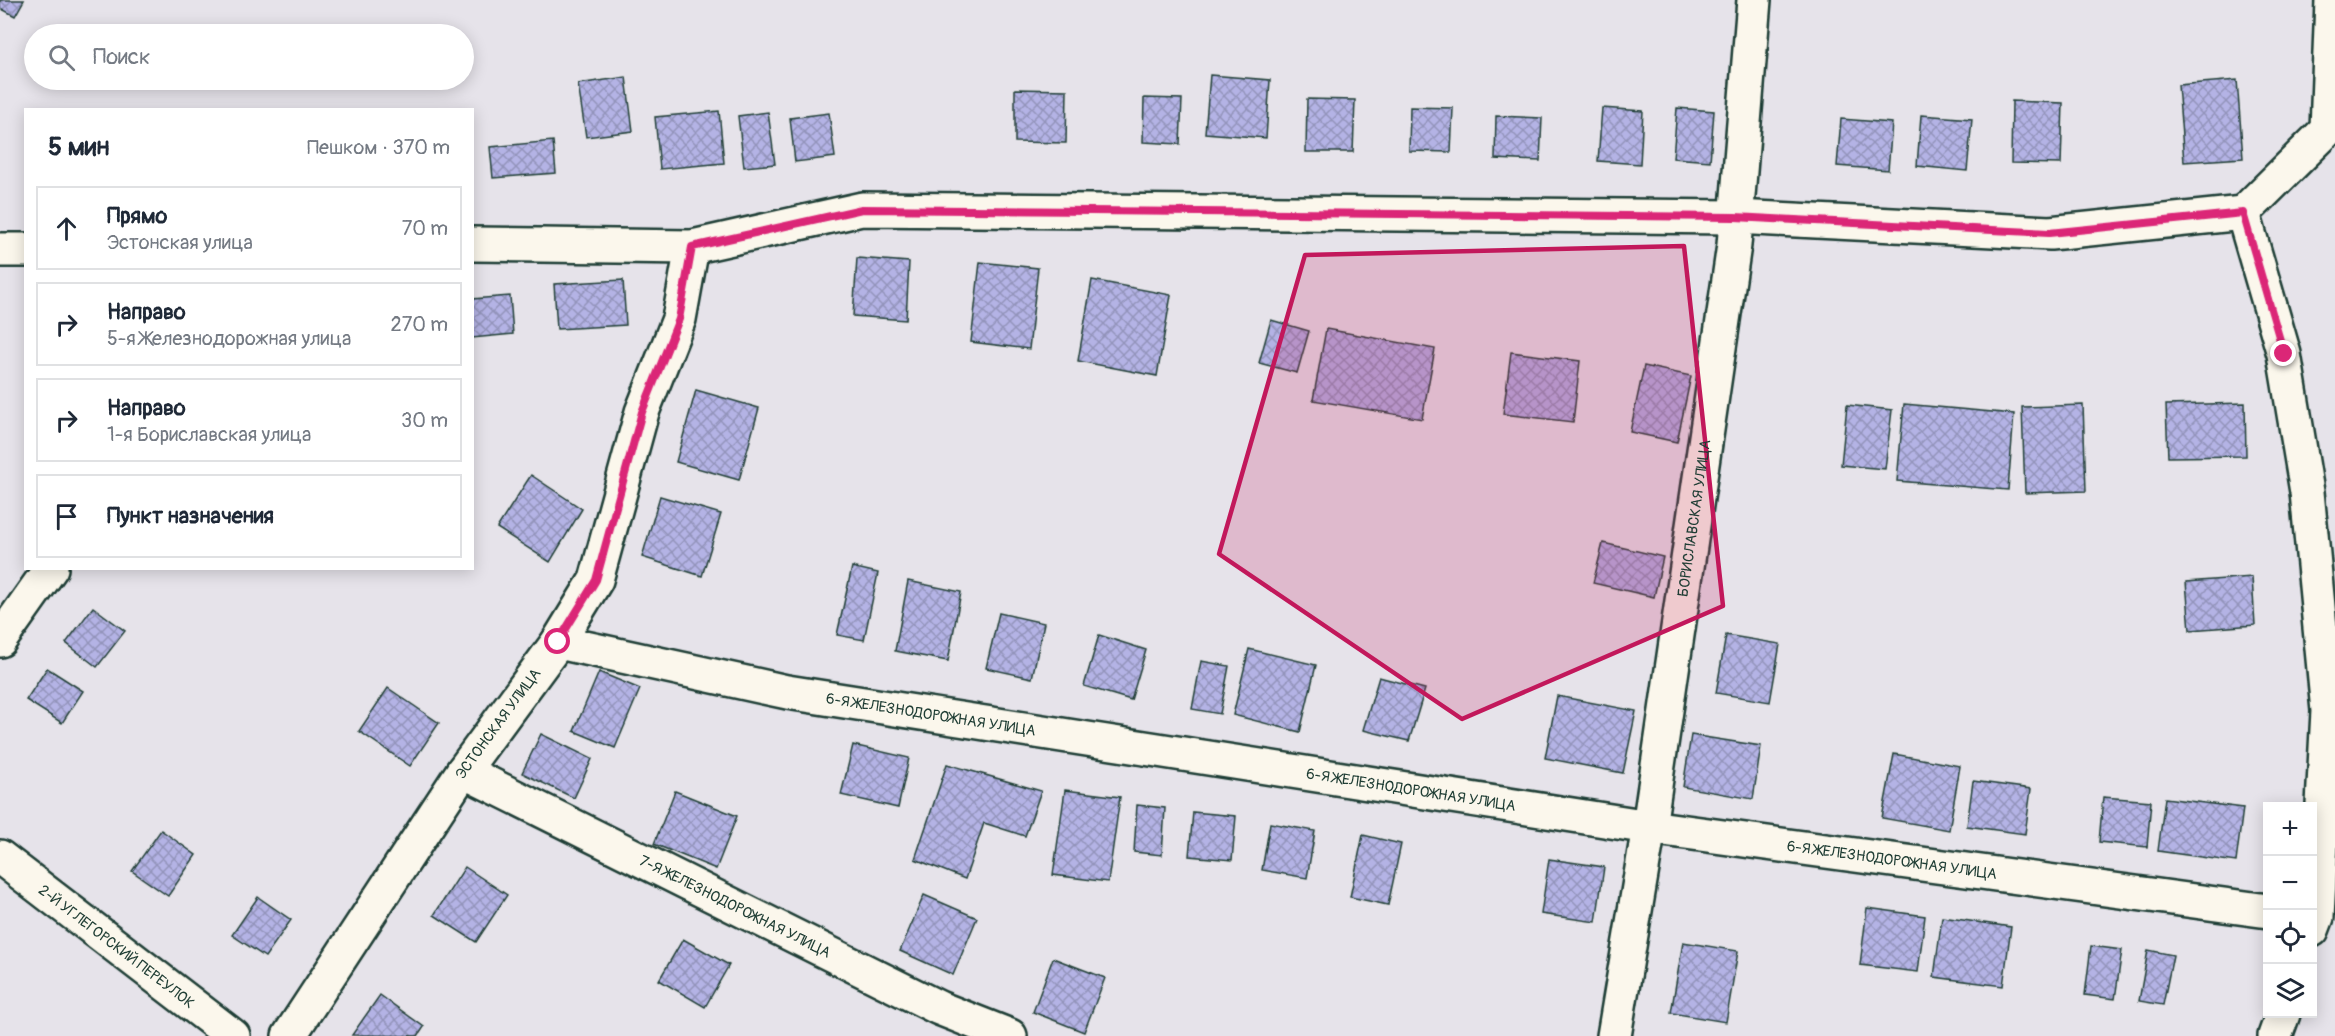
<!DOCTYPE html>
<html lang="ru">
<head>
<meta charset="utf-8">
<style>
	body { margin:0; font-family:Pangolin,sans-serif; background:#f6f6f7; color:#1f2937 }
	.controls { position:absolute; right:18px; bottom:18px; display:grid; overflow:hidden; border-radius:0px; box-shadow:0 3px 15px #0003 }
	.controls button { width:54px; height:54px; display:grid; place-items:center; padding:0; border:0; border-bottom:2px solid #e0e1e3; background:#fff; color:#1f2937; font:30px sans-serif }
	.stop { position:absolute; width:18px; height:18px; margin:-14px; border:4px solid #db2777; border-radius:50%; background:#fff }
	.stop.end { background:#db2777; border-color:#fff; box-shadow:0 2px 6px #0008 }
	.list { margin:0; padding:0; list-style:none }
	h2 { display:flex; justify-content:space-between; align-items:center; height:78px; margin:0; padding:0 24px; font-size:26px }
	h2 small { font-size:20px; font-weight:400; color:#747a83 }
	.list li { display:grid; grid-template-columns:39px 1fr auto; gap:18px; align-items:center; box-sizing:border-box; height:84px; margin:0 12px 12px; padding:0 12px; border:2px solid #e0e1e3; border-radius:0px }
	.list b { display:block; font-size:22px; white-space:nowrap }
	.list p { margin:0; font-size:20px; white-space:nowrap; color:#747a83 }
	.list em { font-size:20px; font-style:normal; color:#747a83 }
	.icon { flex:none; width:33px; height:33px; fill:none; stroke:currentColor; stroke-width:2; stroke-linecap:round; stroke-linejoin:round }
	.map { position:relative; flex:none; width:2335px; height:1036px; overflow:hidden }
	.search { position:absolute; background:#fff; box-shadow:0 3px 15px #0003; left:24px; top:24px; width:450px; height:66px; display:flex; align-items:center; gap:15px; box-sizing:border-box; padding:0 21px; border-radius:33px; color:#747a83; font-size:22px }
	.panel { position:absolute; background:#fff; box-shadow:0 3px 15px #0003; left:24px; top:108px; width:450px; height:462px; border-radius:0px }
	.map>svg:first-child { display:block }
	.building { fill:url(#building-cross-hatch); stroke:#1f3d34; stroke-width:1.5 }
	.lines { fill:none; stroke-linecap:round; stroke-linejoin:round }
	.street-casing { stroke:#1f3d34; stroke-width:38 }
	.street { stroke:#fbf7ec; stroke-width:33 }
	.route { stroke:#db2777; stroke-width:8 }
	.marked { fill:#c2185b; fill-opacity:0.2; stroke:#c2185b; stroke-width:4.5; stroke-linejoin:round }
	.labels { text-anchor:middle; stroke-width:5; stroke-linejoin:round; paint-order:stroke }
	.street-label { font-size:15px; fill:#1f3d34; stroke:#fbf7ec }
</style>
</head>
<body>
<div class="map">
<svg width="2335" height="1036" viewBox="0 0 2335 1036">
	<defs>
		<pattern id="building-cross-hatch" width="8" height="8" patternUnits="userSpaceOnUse" patternTransform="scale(1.5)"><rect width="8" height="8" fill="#b4b3e5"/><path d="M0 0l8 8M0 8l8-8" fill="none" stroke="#9293ba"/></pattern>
	</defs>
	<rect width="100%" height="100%" fill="#e6e3ea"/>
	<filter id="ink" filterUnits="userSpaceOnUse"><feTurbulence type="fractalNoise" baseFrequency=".0167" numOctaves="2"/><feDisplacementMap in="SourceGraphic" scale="12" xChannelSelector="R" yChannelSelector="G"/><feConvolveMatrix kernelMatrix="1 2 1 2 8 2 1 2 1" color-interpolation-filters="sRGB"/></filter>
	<g filter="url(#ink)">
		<g class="building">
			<polygon points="0,0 24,0 15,16 0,8"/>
			<polygon points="1210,75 1270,80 1266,138 1205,133"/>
			<polygon points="626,77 633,131 586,137 578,84"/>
			<polygon points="2237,80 2243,158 2184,162 2178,85"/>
			<polygon points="1015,89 1067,90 1066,143 1015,142"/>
			<polygon points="1144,98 1182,99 1180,144 1143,142"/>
			<polygon points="1307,99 1355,100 1353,152 1306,152"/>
			<polygon points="2012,101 2063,103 2061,164 2011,163"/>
			<polygon points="1410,107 1453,108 1451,152 1409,151"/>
			<polygon points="1602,108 1643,111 1640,164 1598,161"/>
			<polygon points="1677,108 1714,111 1710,161 1673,158"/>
			<polygon points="719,111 724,163 660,169 655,117"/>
			<polygon points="768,112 775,164 744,167 738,116"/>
			<polygon points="829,113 835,157 795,162 790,118"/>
			<polygon points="1921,115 1972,119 1967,171 1917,166"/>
			<polygon points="1496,116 1542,118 1540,161 1495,159"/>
			<polygon points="1841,119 1892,123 1888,170 1837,166"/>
			<polygon points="553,141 556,173 493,178 490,147"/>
			<polygon points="857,258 909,262 906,320 853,316"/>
			<polygon points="980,262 1038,268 1029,349 971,342"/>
			<polygon points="623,280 626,325 557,329 554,284"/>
			<polygon points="1092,280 1171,295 1157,376 1078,361"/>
			<polygon points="510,296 513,334 472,338 472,299"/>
			<polygon points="1271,320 1309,331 1297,373 1259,363"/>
			<polygon points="1326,329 1435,349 1422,419 1313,400"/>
			<polygon points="1511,352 1580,361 1573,422 1503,414"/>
			<polygon points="1644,366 1691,376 1677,442 1630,432"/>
			<polygon points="696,390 759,408 739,480 676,462"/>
			<polygon points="2245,403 2246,456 2168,457 2166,405"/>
			<polygon points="1904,404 2014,414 2008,490 1897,481"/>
			<polygon points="1847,405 1892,410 1885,469 1841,465"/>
			<polygon points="2083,405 2086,491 2025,493 2022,407"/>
			<polygon points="531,475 582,509 550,562 497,528"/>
			<polygon points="660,496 721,514 702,576 642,557"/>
			<polygon points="1603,543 1663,557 1654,597 1593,583"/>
			<polygon points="852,567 878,573 864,640 837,635"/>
			<polygon points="2252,577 2255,625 2190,630 2186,582"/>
			<polygon points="908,581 961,592 948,661 895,651"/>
			<polygon points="93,607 125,631 97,667 66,643"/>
			<polygon points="999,613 1044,623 1032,678 986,668"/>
			<polygon points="1099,635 1146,650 1131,700 1084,686"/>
			<polygon points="1726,635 1780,644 1770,702 1716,693"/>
			<polygon points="1249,649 1316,665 1300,732 1233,715"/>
			<polygon points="1201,661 1229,666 1220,714 1192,709"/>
			<polygon points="47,668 83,691 62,723 26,700"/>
			<polygon points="599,672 640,689 615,748 574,731"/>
			<polygon points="1379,677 1425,689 1409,741 1363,730"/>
			<polygon points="388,688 439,723 410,766 359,731"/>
			<polygon points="1557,696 1636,711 1623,773 1545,758"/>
			<polygon points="541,734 592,759 574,798 522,773"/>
			<polygon points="1691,735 1761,746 1753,799 1683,787"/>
			<polygon points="853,745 909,758 898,808 841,795"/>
			<polygon points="1894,754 1960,766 1949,830 1882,818"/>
			<polygon points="947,764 1041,791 1025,836 984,823 965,879 915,859"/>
			<polygon points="1973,781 2031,789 2025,834 1967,826"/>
			<polygon points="1065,790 1120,797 1108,882 1053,875"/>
			<polygon points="675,791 737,816 716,869 654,844"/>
			<polygon points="2103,797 2151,801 2147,847 2099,842"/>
			<polygon points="2165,798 2243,808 2236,862 2158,851"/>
			<polygon points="1137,805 1165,808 1162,855 1134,852"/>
			<polygon points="1193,812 1236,816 1232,860 1189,856"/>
			<polygon points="1270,823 1315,831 1307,878 1262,870"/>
			<polygon points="161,830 196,855 168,896 132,871"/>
			<polygon points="1363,835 1401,844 1388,905 1350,897"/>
			<polygon points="1549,859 1604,867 1596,922 1541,914"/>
			<polygon points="465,867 507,895 476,942 434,915"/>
			<polygon points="924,895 977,918 953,975 900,951"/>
			<polygon points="258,897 291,920 265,957 232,935"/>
			<polygon points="1867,908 1925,916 1918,972 1860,965"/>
			<polygon points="1942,917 2011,927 2003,986 1934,977"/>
			<polygon points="683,939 729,965 705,1007 659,980"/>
			<polygon points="1683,942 1738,951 1726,1022 1671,1013"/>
			<polygon points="2091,946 2122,950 2115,999 2085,995"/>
			<polygon points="2148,950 2173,955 2163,1005 2139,1001"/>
			<polygon points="1053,958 1105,978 1084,1032 1033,1012"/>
			<polygon points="380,995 424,1027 418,1036 352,1035"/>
		</g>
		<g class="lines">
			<defs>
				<g id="street">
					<polyline points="472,244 692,247 862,209 1735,217 2050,233 2243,213"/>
					<polyline points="0,250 26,250"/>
					<polyline points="0,640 51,568"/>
					<path id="s1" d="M 558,642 L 787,692 L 1649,827 L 2268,911"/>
					<path id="s2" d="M 463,771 L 939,1008 L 1010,1036"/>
					<path id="s3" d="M 0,857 L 233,1036"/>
					<polyline points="2312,930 2317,917 2328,711 2307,492 2284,354 2243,213 2327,130 2332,0"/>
					<path id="s4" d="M 289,1036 L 463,771 L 558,642 L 596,580 L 642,412 L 679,319 L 692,247"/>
					<path id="s5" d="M 1614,1036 L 1649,827 L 1734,245 L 1754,0"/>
					<polyline points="2275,1036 2283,1014"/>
				</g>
			</defs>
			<use href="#street" class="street-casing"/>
			<use href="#street" class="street"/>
		</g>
	</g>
	<g class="lines" filter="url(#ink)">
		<polyline class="route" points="558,642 596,580 642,412 679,319 692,247 862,209 1735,217 2049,233 2243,213 2284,354"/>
	</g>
	<path class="marked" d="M 1684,246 L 1723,606 L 1462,719 L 1219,554 L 1305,255 Z"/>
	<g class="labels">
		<g class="street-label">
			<text dy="5" stroke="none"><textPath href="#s5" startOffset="524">БОРИСЛАВСКАЯ УЛИЦА</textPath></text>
			<text dy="5" stroke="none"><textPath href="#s1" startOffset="380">6-Я ЖЕЛЕЗНОДОРОЖНАЯ УЛИЦА</textPath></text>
			<text dy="5" stroke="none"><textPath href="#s4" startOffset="376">ЭСТОНСКАЯ УЛИЦА</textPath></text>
			<text dy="5" stroke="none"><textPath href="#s1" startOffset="866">6-Я ЖЕЛЕЗНОДОРОЖНАЯ УЛИЦА</textPath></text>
			<text dy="5" stroke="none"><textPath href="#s1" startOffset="1352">6-Я ЖЕЛЕЗНОДОРОЖНАЯ УЛИЦА</textPath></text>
			<text dy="5" stroke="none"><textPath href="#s2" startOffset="304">7-Я ЖЕЛЕЗНОДОРОЖНАЯ УЛИЦА</textPath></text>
			<text dy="5" stroke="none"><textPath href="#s3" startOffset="147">2-Й УГЛЕГОРСКИЙ ПЕРЕУЛОК</textPath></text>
		</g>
	</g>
</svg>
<div class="controls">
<button>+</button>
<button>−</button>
<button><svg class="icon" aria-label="locate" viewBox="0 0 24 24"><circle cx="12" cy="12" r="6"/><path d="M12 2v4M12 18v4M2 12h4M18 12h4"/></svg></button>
<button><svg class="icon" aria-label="layers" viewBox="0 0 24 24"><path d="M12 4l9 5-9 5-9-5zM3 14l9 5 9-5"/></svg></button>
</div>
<div class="stop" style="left:558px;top:642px"></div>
<div class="stop end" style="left:2284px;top:354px"></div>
<div class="search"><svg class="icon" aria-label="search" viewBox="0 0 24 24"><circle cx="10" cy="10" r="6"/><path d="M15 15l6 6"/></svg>Поиск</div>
<section class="panel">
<h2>5 мин<small>Пешком · 370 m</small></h2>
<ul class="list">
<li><svg class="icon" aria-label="ahead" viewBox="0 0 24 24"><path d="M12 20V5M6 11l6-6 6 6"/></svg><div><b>Прямо</b><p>Эстонская улица</p></div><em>70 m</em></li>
<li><svg class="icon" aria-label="right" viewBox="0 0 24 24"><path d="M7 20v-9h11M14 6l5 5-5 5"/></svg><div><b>Направо</b><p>5-я Железнодорожная улица</p></div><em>270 m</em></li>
<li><svg class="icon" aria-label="right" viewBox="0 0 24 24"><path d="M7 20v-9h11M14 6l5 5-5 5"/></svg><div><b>Направо</b><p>1-я Бориславская улица</p></div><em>30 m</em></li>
<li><svg class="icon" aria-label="arrive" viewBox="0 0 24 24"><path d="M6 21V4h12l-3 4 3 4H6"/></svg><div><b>Пункт назначения</b></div></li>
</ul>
</section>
</div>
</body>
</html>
